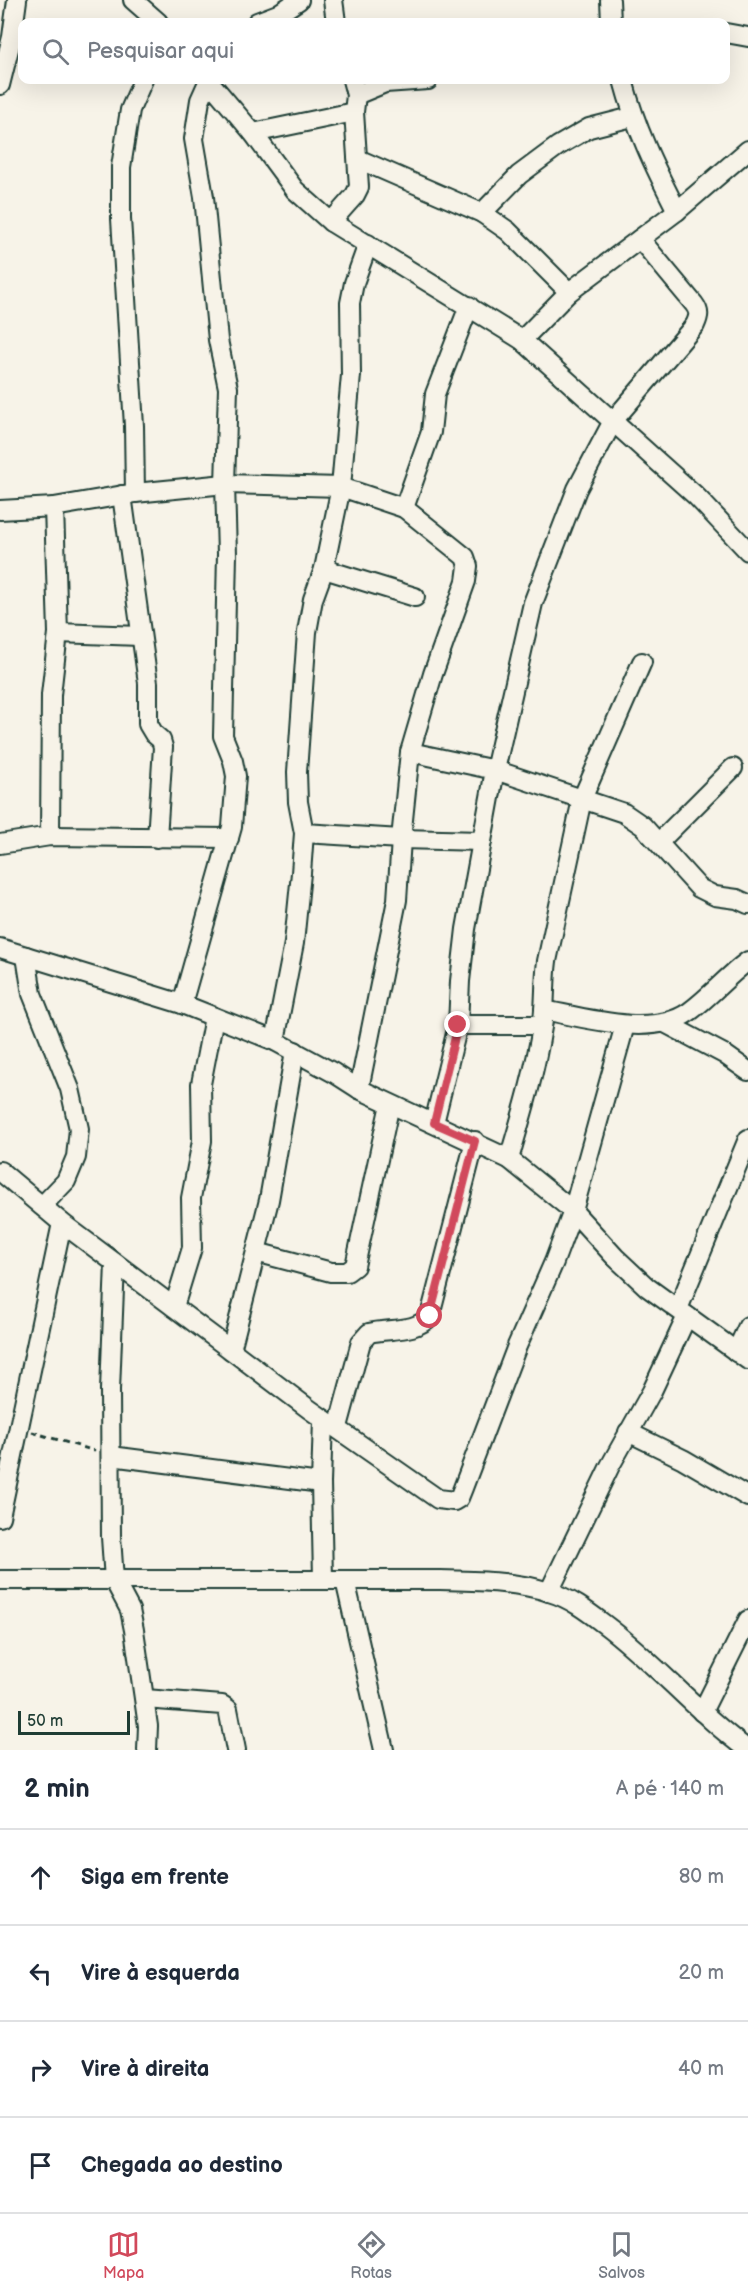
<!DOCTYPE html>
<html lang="pt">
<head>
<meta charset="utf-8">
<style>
	body { margin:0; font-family:"Balsamiq Sans",sans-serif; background:#f2f2f3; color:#1f2937 }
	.scale { position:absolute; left:18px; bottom:15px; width:112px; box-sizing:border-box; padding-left:6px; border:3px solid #1f3d34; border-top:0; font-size:16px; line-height:21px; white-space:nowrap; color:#1f3d34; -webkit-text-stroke:4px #f7f3e8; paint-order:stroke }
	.stop { position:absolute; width:18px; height:18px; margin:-14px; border:4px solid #d1495b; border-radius:50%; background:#fff }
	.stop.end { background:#d1495b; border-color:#fff; box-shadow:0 2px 6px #0008 }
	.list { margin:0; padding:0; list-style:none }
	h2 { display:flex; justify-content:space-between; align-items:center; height:78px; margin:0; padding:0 24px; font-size:26px }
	h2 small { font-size:20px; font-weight:400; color:#747a83 }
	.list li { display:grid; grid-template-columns:39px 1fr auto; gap:18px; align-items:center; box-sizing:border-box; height:96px; padding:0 24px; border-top:2px solid #e0e1e3 }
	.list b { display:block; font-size:22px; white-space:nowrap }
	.list em { font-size:20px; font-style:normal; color:#747a83 }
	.icon { flex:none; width:33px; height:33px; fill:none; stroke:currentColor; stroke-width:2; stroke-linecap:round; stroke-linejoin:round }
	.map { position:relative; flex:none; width:748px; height:1750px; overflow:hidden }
	.search { position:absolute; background:#fff; box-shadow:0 6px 24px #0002; left:18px; right:18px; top:18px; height:66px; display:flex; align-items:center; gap:15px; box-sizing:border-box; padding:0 21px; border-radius:12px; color:#747a83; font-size:22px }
	.sheet { height:462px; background:#fff }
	nav { display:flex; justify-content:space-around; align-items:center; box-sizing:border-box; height:84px; border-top:2px solid #e0e1e3; background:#fff; font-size:16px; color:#747a83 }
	nav a { display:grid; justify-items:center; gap:3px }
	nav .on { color:#d1495b }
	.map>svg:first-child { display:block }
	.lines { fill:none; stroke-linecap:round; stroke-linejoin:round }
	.street-casing { stroke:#1f3d34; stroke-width:22 }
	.path { stroke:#1f3d34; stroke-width:3; stroke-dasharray:6 4.5; stroke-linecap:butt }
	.street { stroke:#f7f3e8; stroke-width:18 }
	.route { stroke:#d1495b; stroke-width:8 }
</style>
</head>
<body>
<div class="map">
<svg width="748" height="1750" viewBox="0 0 748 1750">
	<rect width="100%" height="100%" fill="#f7f3e8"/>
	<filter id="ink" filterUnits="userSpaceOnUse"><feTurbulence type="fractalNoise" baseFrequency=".0167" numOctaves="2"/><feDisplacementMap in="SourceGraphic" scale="12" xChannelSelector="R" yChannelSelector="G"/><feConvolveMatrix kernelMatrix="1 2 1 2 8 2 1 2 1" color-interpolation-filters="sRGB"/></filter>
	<g filter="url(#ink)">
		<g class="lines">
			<defs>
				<g id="street">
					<polyline points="133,0 158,22"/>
					<polyline points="333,0 336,22"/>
					<polyline points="610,0 611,22"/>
					<polyline points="257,22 278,14 299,0"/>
					<polyline points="726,33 748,37"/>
					<polyline points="208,80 253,133 295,190 331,222 522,340 696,496 748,551"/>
					<path d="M 623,80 C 636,129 654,166 677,211"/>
					<polyline points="0,85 12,37 17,0"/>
					<polyline points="356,95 385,83 428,80"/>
					<polyline points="253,133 354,112"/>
					<polyline points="358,159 482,213 508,231 569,292"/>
					<polyline points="482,213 519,175 558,146 589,128 632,117"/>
					<polyline points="331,222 355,195 359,187 354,112 356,95 352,80"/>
					<polyline points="522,340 569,292 677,211 748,150"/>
					<polyline points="135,493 134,426 121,219 121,167 130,110 143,80"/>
					<polyline points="122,495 148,683 148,724 154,734 161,740 163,747 157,838"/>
					<polyline points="404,508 431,432 435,394 469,306"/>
					<polyline points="0,510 54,507 135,493 225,484 341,487 404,508 465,557 468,566 466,581 433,674 410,752 401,839 397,900 359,1089"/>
					<polyline points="324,569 415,597"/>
					<polyline points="58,633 140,636"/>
					<polyline points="410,752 495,770 624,813 643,826 699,888 715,896 737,899 748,904"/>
					<polyline points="304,833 401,839 482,841"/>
					<polyline points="50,836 51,695 58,633 54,507"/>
					<polyline points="659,842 733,768"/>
					<polyline points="0,844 50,836 229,838"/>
					<polyline points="0,948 182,1004 275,1041 334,1073 359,1089 509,1159 573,1211 615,1257 647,1287 748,1360"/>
					<polyline points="26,956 32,994 70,1089 79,1129 76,1157 66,1181 42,1206"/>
					<polyline points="182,1004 232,827 236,776 233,761 223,736 227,554 225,484 228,388 218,340 204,197 194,139 200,100 209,80"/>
					<path d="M 544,1010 C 585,1018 652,1038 689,1012 C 710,997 727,976 748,961"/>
					<polyline points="665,1023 724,1054 748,1071"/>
					<polyline points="458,1025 542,1025"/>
					<polyline points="275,1041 294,943 301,873 304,833 298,802 297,772 307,632 313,599 324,569 341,487 351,375 350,303 354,283 368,244"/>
					<path d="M 434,1123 L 458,1025 L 460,981 L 466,929 L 495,770 L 533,603 L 577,489 L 613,421 L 695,325 C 699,316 700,312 694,304 L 640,239"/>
					<path d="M 509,1159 C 522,1115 535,1072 542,1027 C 546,1005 544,983 547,961 L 582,799 L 642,662"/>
					<polyline points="0,1171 62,1223 231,1350 309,1409 438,1499 454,1501 459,1498 463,1488 517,1346 554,1262 573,1211 625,1025"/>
					<polyline points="256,1252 331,1272 347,1272 355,1266 390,1104"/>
					<polyline points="115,1263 110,1390 111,1537 114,1580 130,1610 134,1630 148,1726 147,1750"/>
					<polyline points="174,1307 192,1248 191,1198 202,1141 201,1084 214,1017"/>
					<polyline points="678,1309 748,1139"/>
					<polyline points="231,1350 269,1200 295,1051"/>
					<polyline points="736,1352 748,1326"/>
					<path d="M 338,1427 L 361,1342 L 369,1333 C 389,1328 416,1333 430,1316 L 475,1141"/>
					<polyline points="628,1432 683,1459 748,1497"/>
					<polyline points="111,1456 321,1483"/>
					<polyline points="0,1517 62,1223"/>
					<polyline points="323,1579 321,1483 323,1419"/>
					<path d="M 0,1580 L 440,1580 C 476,1581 515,1581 549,1592 C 570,1598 587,1611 604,1624 C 655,1662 696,1712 748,1750"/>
					<polyline points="345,1580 384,1750"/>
					<polyline points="549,1592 610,1466 652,1391 687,1316"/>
					<polyline points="145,1699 222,1705 228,1709 236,1750"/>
					<polyline points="702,1712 748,1620"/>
				</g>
			</defs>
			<use href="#street" class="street-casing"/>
			<polyline class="path" points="32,1432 95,1451"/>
			<use href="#street" class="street"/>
		</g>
	</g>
	<g class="lines" filter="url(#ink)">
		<polyline class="route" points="430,1316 475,1141 434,1123 458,1025"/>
	</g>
</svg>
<div class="scale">50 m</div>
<div class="stop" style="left:430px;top:1316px"></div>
<div class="stop end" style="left:458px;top:1025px"></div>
<div class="search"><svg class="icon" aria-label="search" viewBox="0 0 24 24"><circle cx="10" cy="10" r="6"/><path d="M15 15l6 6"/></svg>Pesquisar aqui</div>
</div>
<section class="sheet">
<h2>2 min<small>A pé · 140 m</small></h2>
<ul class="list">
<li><svg class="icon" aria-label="ahead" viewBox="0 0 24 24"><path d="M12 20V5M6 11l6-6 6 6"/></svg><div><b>Siga em frente</b></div><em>80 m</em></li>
<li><svg class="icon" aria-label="left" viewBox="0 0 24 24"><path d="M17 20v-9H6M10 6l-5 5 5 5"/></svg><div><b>Vire à esquerda</b></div><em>20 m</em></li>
<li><svg class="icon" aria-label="right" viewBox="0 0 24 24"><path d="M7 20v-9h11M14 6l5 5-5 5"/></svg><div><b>Vire à direita</b></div><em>40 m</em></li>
<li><svg class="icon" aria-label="arrive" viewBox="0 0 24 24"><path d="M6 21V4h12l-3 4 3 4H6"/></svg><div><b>Chegada ao destino</b></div></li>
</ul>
</section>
<nav>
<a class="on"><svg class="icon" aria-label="map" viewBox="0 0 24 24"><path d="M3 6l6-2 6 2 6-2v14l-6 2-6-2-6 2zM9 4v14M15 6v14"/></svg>Mapa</a>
<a><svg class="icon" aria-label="directions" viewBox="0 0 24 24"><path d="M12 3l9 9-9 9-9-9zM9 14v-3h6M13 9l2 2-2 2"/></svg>Rotas</a>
<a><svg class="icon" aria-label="saved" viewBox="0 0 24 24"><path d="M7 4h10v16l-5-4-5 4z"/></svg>Salvos</a>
</nav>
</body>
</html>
